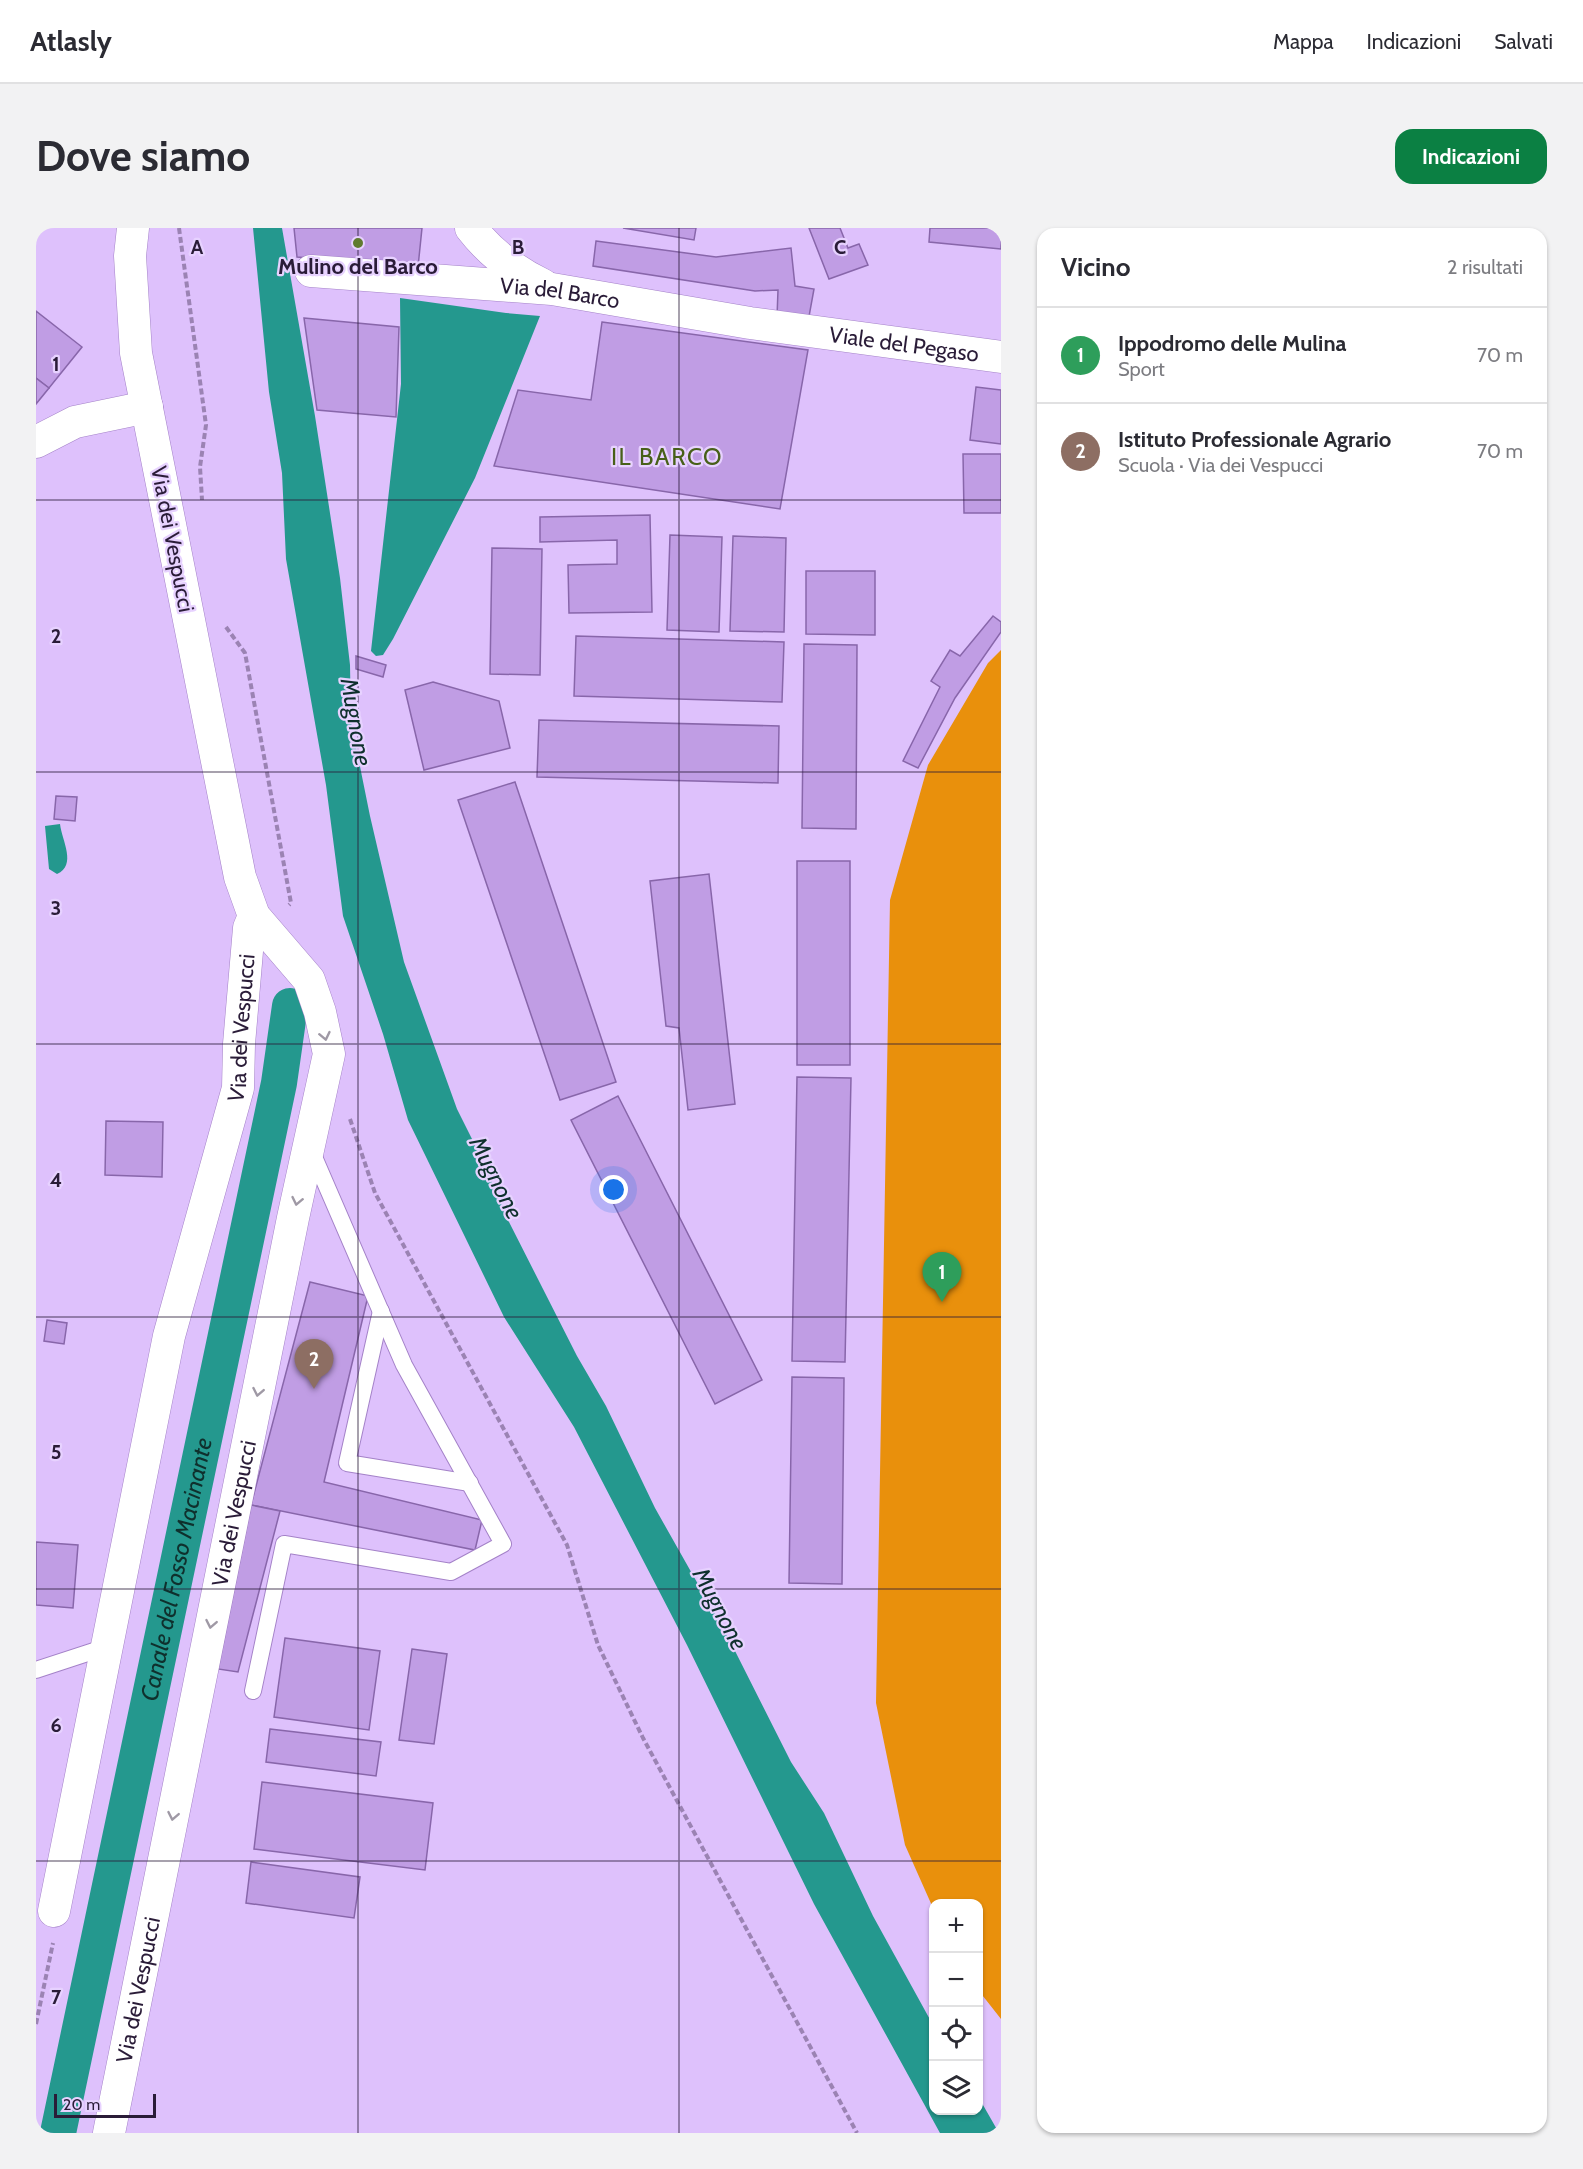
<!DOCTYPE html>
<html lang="it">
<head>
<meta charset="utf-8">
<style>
	body { margin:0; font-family:Cabin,sans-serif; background:#f2f2f3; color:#2b2b33 }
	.controls { position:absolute; right:18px; bottom:18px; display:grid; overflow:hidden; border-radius:12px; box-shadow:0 2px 4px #0004 }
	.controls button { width:54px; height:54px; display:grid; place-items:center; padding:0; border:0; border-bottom:2px solid #e1e1e2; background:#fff; color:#2b2b33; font:30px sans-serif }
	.scale { position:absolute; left:18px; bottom:15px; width:102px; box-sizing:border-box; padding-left:6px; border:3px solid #2a1c38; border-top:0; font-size:16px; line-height:21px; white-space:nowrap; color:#2a1c38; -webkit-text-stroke:4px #e7d2ff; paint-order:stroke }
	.you { position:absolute; left:578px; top:962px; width:21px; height:21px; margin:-15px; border:4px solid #fff; border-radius:50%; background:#1a73e8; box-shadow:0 0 0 9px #1a73e833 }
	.badge { display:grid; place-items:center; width:39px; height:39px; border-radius:50%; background:#0b8043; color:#fff; font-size:20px; font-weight:700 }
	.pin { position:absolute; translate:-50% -50px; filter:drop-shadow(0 2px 3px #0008) }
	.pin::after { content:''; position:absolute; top:32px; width:21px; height:18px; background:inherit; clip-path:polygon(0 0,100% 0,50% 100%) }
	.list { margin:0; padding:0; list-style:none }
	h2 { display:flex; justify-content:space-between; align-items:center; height:78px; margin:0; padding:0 24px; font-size:26px }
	h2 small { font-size:20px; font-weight:400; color:#7c7c81 }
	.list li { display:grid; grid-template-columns:39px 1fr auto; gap:18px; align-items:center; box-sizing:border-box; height:96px; padding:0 24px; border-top:2px solid #e1e1e2 }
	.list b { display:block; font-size:22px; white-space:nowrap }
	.list p { margin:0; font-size:20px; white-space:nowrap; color:#7c7c81 }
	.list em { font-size:20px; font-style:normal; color:#7c7c81 }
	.icon { flex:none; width:33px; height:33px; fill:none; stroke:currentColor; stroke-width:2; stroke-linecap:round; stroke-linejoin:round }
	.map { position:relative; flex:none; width:965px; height:1905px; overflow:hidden; border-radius:18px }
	header { display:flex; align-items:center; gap:36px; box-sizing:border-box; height:84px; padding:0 30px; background:#fff; border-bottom:2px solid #e1e1e2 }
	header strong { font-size:28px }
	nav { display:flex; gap:33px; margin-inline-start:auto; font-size:21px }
	.intro { display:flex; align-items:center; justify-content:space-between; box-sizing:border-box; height:144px; padding:0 36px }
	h1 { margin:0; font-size:42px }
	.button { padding:15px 27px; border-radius:18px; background:#0b8043; color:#fff; font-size:21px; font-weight:700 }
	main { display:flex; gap:36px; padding:0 36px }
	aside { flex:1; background:#fff; border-radius:18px; box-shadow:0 2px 4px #0004 }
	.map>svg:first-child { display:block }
	.green { fill:#e9900c }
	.water { fill:#24988e }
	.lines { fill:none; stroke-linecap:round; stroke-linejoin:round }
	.canal { stroke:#24988e; stroke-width:36 }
	.building { fill:#c09de4; stroke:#86a; stroke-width:1.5 }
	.lane-casing { stroke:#a482c8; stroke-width:18 }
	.street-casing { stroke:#a482c8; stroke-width:33 }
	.path { stroke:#9b83b3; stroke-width:4; stroke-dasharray:6 3; stroke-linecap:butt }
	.lane { stroke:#fff; stroke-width:16 }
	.street { stroke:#fff; stroke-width:32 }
	.oneway { stroke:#9f99a5 }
	.grid { fill:none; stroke:#2a1c38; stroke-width:1.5; stroke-opacity:0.55 }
	.poi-dot { fill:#607b2f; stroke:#e7d2ff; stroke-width:2 }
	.labels { text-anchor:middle; stroke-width:4.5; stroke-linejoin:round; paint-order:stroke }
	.poi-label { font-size:22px; font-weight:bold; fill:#2a1c38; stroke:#e7d2ff }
	.street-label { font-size:22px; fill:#2a1c38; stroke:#e7d2ff }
	.neighbourhood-label { font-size:24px; letter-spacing:1.5px; fill:#486019; stroke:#e7d2ff }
	.water-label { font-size:24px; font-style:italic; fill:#0f302d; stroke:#e7d2ff }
	.grid-label { font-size:20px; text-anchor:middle; font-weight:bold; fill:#2a1c38; stroke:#e7d2ff; stroke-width:4.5; stroke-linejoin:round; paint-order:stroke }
</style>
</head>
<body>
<header>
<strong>Atlasly</strong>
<nav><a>Mappa</a><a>Indicazioni</a><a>Salvati</a></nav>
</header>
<div class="intro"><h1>Dove siamo</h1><a class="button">Indicazioni</a></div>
<main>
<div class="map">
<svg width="965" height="1905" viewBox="0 0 965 1905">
	<rect width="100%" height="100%" fill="#dec1fc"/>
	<polygon class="green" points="965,422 965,1791 943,1763 942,1676 897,1676 897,1680 869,1617 840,1475 854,672 892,537 952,435"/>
	<g class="water">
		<polygon points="217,0 246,0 279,188 304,350 314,437 315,494 334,588 368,734 421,881 446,931 472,992 541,1128 570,1178 619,1280 693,1411 755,1534 788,1585 837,1688 897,1797 897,1882 942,1882 943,1870 963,1905 904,1905 778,1676 651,1417 538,1199 468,1089 372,892 347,806 307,688 290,557 250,331 246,245 233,164"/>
		<polygon points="364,70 470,85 504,88 439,250 357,411 347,427 340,428 335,423 365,156"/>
		<path d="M 24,596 C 26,613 41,637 21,646 L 13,641 L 9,598 Z"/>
	</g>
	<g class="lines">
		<path class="canal" id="s1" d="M 22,1905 L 243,855 L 254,778"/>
	</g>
	<g class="building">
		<polygon points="258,0 386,0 382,39 261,29"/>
		<polygon points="587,0 660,0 658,12"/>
		<polygon points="773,0 804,0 812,20 823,16 832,37 793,51"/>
		<polygon points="894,0 965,0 965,21 893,14"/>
		<polygon points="560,13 680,29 755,20 759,58 778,61 772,94 741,89 742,62 719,63 557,38"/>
		<polygon points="0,83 46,119 13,160 0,150"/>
		<polygon points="268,90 363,99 360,189 281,182"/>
		<polygon points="566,94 772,122 744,281 458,238 482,162 555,172"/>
		<polygon points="0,150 13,160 0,176"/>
		<polygon points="940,159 965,162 965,216 934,212"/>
		<polygon points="927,226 965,226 965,285 928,285"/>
		<polygon points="614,287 616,384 533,385 532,337 581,336 581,312 504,314 504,289"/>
		<polygon points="634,307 686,309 683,404 631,402"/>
		<polygon points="697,308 750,310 748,404 694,403"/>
		<polygon points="456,320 506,321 504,447 454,446"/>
		<polygon points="770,343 839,343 839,407 770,406"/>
		<polygon points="957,388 965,394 965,404 919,470 882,540 867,533 904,459 895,453 914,422 924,428"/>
		<polygon points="540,408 748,414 746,474 538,468"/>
		<polygon points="768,416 821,417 820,601 766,600"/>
		<polygon points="320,428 350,437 347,449 320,441"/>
		<polygon points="397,454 463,473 474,520 388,542 369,462"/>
		<polygon points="503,492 743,498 742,555 501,549"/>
		<polygon points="479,554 580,854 524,872 422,572"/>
		<polygon points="20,568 41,569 39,593 18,591"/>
		<rect x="761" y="633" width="53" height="204"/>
		<polygon points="673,646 699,876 652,882 643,800 630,798 614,653"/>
		<polygon points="761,849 815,850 809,1134 756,1133"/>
		<polygon points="582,868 726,1152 679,1176 535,892"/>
		<polygon points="70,893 127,894 126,949 69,947"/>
		<polygon points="274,1054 332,1068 288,1254 446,1292 439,1322 215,1277"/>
		<polygon points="11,1092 31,1095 28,1116 8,1113"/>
		<polygon points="756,1149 808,1150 806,1356 753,1355"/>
		<polygon points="215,1277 244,1283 202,1444 182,1441"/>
		<polygon points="0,1314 42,1317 37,1380 0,1377"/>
		<polygon points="249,1410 344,1423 333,1502 238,1489"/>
		<polygon points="376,1421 411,1426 398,1516 363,1512"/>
		<polygon points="234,1501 345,1514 340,1548 230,1534"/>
		<polygon points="226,1554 397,1575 389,1642 218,1621"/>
		<polygon points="215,1634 324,1649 318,1690 210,1675"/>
	</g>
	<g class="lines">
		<defs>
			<g id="lane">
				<polyline points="345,1083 311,1235 434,1255"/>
				<polyline points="0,1442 70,1419"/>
				<polyline points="217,1463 248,1316 415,1344 467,1316 368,1137 275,922"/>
			</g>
			<g id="street">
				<path d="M 435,0 C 455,26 478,43 507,57"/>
				<path id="s2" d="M 275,43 L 516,61 L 714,95 L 965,129"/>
				<polyline points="0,214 39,194 111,179"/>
				<path id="s3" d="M 18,1683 L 133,1108 L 202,860 L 203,816 L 213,700 L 218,688"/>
				<path id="s4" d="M 73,1905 L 257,990 L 293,826 L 284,784 L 273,752 L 218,688 L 204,649 L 100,125 L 94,28 L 97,0"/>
			</g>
		</defs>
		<use href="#lane" class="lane-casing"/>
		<use href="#street" class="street-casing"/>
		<g class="path">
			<polyline points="143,0 170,197 164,239 166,272"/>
			<polyline points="190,399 209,425 255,675 253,677"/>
			<polyline points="314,891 339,965 531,1317 562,1417 607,1510 821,1905"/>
			<polyline points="0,1796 17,1715"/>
		</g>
		<use href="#lane" class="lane"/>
		<use href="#street" class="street"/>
	</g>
	<defs><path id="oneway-chevron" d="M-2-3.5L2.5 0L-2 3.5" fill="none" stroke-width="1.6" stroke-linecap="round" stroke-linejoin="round" transform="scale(1.5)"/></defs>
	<g class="oneway">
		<use href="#oneway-chevron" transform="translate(289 808) rotate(78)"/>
		<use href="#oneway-chevron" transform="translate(261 973) rotate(102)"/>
		<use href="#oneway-chevron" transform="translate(222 1164) rotate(101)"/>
		<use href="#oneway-chevron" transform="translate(175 1396) rotate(101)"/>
		<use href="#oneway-chevron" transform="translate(137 1588) rotate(101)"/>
	</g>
	<path class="grid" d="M 322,0 L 322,1905M 643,0 L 643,1905M 0,272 L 965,272M 0,544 L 965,544M 0,816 L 965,816M 0,1089 L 965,1089M 0,1361 L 965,1361M 0,1633 L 965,1633"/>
	<circle class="poi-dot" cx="322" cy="15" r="6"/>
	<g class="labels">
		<g class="poi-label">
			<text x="322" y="46">Mulino del Barco</text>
		</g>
		<g class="street-label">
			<text dy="8" stroke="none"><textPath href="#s2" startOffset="250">Via del Barco</textPath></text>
			<text dy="8" stroke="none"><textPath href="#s2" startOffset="598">Viale del Pegaso</textPath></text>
			<text transform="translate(137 311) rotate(79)" y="8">Via dei Vespucci</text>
			<text dy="8" stroke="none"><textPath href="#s3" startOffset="904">Via dei Vespucci</textPath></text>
			<text dy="8" stroke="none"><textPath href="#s4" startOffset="632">Via dei Vespucci</textPath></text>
			<text dy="8" stroke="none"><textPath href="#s4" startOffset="146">Via dei Vespucci</textPath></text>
		</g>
		<g class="neighbourhood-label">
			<text x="631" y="237">IL BARCO</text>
		</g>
		<g class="water-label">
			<text transform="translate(320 494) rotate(80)" y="8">Mugnone</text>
			<text transform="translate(460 950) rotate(63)" y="8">Mugnone</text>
			<text dy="8" stroke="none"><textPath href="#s1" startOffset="576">Canale del Fosso Macinante</textPath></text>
			<text transform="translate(684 1381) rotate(62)" y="8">Mugnone</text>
		</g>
	</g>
	<g class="grid-label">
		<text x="161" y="26">A</text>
		<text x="482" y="26">B</text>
		<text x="804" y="26">C</text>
		<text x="20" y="143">1</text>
		<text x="20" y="415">2</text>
		<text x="20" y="687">3</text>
		<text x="20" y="959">4</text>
		<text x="20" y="1231">5</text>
		<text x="20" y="1504">6</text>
		<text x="20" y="1776">7</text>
	</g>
</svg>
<div class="controls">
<button>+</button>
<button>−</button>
<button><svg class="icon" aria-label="locate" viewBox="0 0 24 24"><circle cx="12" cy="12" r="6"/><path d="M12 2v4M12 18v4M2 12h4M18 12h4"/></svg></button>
<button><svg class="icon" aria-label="layers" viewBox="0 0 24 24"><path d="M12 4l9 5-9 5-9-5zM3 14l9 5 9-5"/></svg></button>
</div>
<div class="scale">20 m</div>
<div class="you"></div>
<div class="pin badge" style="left:906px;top:1074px;background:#2e9e5b">1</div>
<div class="pin badge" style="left:278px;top:1161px;background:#8d6e63">2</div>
</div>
<aside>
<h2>Vicino<small>2 risultati</small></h2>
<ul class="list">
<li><span class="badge" style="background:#2e9e5b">1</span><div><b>Ippodromo delle Mulina</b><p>Sport</p></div><em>70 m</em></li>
<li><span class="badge" style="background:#8d6e63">2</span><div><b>Istituto Professionale Agrario</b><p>Scuola · Via dei Vespucci</p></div><em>70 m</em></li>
</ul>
</aside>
</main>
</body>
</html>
